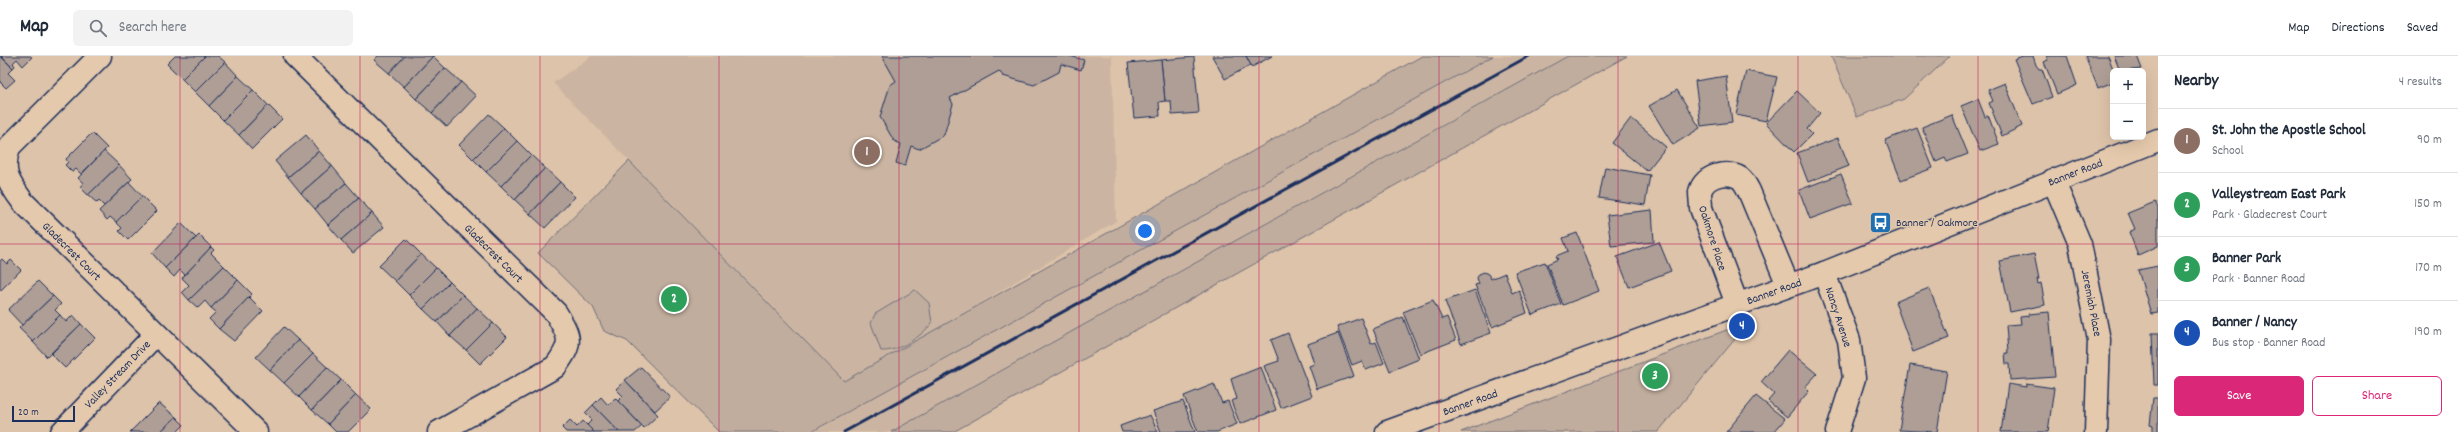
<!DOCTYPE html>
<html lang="en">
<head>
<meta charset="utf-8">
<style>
	body { margin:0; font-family:Dekko,sans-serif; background:#f2f2f3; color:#1f2937 }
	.controls { position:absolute; right:12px; top:12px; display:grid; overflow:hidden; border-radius:6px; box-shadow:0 4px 16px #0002 }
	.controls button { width:36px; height:36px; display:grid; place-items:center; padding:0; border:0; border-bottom:1px solid #e0e1e3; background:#fff; color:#1f2937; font:20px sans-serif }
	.scale { position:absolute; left:12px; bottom:10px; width:63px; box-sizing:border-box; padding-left:4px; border:2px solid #1b2f5e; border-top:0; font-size:11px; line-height:14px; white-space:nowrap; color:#1b2f5e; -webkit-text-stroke:3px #e5c9ac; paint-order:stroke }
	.you { position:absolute; left:1145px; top:175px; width:14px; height:14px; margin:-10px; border:3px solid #fff; border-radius:50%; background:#1a73e8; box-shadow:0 0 0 6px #1a73e833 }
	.badge { display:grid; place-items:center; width:26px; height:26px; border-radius:50%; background:#db2777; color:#fff; font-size:13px; font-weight:700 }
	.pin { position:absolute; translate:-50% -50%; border:2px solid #fff; box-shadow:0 1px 4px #0006 }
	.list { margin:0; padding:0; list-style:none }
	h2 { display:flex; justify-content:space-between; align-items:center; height:52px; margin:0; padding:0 16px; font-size:17px }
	h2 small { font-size:13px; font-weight:400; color:#747a83 }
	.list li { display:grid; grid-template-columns:26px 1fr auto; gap:12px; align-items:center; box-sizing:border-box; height:64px; padding:0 16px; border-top:1px solid #e0e1e3 }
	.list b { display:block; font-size:15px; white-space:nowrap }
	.list p { margin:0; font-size:13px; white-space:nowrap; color:#747a83 }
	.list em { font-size:13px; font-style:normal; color:#747a83 }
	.actions { display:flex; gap:8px; padding:12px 16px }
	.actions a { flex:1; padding:9px 0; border:1px solid #db2777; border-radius:6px; text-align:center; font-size:14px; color:#db2777 }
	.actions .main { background:#db2777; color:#fff }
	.icon { flex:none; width:22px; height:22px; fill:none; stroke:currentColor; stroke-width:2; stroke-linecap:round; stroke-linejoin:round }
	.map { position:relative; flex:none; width:2158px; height:376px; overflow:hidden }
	header { display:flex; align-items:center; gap:24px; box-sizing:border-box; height:56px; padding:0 20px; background:#fff; border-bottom:1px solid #e0e1e3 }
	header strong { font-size:19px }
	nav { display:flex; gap:22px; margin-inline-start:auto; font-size:14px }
	.search { width:280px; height:36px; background:#f2f2f3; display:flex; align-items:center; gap:10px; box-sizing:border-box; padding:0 14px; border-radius:6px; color:#747a83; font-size:15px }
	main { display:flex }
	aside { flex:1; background:#fff }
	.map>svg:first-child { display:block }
	.built { fill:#cbb5a2 }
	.green { fill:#c1ad9d; stroke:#6e6e7e }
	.building { fill:#ae9e96; stroke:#1b2f5e }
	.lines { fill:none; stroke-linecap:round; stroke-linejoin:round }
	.minor-casing { stroke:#1b2f5e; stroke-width:25 }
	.tertiary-casing { stroke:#1b2f5e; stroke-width:25 }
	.minor { stroke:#e5c9ac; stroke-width:22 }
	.tertiary { stroke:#e5c9ac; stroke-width:22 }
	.rail { stroke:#1b2f5e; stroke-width:3 }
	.grid { fill:none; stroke:#c2185b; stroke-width:1; stroke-opacity:0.55 }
	.labels { text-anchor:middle; stroke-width:3; stroke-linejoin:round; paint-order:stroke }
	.street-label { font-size:12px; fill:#1b2f5e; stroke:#e5c9ac }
	.poi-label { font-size:12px; fill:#1b2f5e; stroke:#e5c9ac; text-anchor:start }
</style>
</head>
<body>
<header>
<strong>Map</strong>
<div class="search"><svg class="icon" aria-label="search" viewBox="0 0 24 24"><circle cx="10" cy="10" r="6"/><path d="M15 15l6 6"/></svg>Search here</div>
<nav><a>Map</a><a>Directions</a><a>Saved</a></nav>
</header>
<main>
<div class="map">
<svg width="2158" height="376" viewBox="0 0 2158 376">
	<rect width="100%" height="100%" fill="#ddc3a9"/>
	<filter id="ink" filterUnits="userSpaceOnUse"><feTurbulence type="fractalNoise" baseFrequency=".025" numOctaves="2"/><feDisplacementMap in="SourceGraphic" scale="8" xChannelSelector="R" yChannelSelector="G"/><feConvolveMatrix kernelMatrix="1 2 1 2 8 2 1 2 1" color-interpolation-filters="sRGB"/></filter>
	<g filter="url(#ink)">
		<g class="built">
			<polygon points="591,0 1112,0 1116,165 847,328 553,27"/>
			<polygon points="1493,0 1568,0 891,376 812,376"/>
		</g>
		<g class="green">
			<polygon points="1422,0 1493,0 811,376 719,376 627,285 604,275 593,251 538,197 629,105 844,325"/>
			<polygon points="1568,0 1627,0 953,376 891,376"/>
			<polygon points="1831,0 1950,0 1904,43 1857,61"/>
			<path d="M 915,234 L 929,247 L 932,267 C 921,281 898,296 881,295 L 871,267 L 875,258 Z"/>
			<polygon points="1750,265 1658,376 1461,376"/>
		</g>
		<g class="building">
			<polygon points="0,0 13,12 8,17 15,24 6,32 0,26"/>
			<polygon points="1,0 30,0 32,1 23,10 17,3 13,7 15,10 13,12"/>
			<polygon points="175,0 205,0 182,23 167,8"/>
			<polygon points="205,0 218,0 225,6 195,36 182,23"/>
			<polygon points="378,0 405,0 389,17 374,4"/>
			<polygon points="405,0 433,0 404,31 389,17"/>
			<polygon points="433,0 445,12 416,43 404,31"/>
			<polygon points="882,0 1070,0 1084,4 1081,14 1061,8 1059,16 1034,29 1003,20 999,15 950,42 953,48 944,79 919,93 911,90 905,110 896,107 901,88 894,85 880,61 890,29 896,25"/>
			<polygon points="1212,0 1246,0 1251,9 1225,23"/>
			<polygon points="1246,0 1272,0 1252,11"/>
			<polygon points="2023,0 2033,0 2036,9 2039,13 2042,13 2052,41 2033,48 2014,3"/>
			<polygon points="2047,0 2067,0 2077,29 2057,38 2044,6 2048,4"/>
			<polygon points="2085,0 2108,0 2114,15 2113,26 2098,32"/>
			<polygon points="2114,0 2137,0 2142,13 2120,15"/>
			<polygon points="1194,1 1199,57 1172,59 1171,45 1165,45 1161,4"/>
			<polygon points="1161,4 1165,45 1159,46 1160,60 1134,62 1128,7"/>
			<polygon points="225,6 238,20 209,50 195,36"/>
			<polygon points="445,12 461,26 432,57 416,43"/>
			<polygon points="1746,15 1777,21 1766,65 1736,59"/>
			<polygon points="238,20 253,34 223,64 209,50"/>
			<polygon points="1726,20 1732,66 1701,70 1695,25"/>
			<polygon points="461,26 476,40 447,71 432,57"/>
			<polygon points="2005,27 2022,70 2002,80 1989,47 1993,45 1988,34"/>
			<polygon points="253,34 268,49 239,79 223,64"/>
			<polygon points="1677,34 1700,72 1673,89 1649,50"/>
			<polygon points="1797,35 1820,57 1807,73 1812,78 1794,96 1766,67"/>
			<polygon points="1978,43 1985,61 1988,59 1999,88 1980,95 1961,50"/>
			<polygon points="268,49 282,63 252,93 239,79"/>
			<polygon points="489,58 504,72 473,103 459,89"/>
			<polygon points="1952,59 1968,98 1947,106 1945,102 1936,106 1922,71"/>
			<polygon points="1631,62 1666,91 1647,115 1612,87"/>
			<polygon points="504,72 517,85 486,116 473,103"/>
			<polygon points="1917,72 1933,112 1901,124 1885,84"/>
			<polygon points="92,77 107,92 81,118 76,113 72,116 65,109 68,106 66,103"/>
			<polygon points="306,79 319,95 288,121 275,105"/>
			<polygon points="1838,82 1849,110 1808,126 1797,97"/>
			<polygon points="517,85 531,99 501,130 486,116"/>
			<polygon points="104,95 119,109 88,139 80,131 83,127 78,122"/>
			<polygon points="319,95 332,110 301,137 288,121"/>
			<polygon points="531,99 545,112 515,144 501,130"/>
			<polygon points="119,109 132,123 104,150 99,145 97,147 88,139"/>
			<polygon points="332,110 346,127 315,153 301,137"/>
			<polygon points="1605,111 1650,119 1645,149 1599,142"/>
			<polygon points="545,112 560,126 530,158 515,144"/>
			<polygon points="1841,118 1853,147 1810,163 1799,134"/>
			<polygon points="129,126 142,140 116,166 110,161 107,164 99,155"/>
			<polygon points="560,126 575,141 545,172 530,158"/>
			<polygon points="346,127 359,142 328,169 315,153"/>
			<polygon points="142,140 157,155 128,184 119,175 122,172 116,166"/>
			<polygon points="359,142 372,157 341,184 328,169"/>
			<polygon points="2155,146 2158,152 2158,190 2138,199 2129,176 2135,173 2128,157"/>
			<polygon points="1652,154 1654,186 1611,190 1607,159"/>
			<polygon points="372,157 384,171 353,197 341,184"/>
			<polygon points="181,167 196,182 165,212 152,197"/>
			<polygon points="1577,177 1599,235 1563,249 1547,208 1558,203 1556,200 1568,195 1563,182"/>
			<polygon points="199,179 211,191 185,219 180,214 174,221 165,212"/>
			<polygon points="406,183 421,198 395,225 379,210"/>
			<polygon points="1659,186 1671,215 1629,231 1617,201"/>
			<polygon points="211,191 214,194 211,197 224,210 189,244 182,236 189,229 182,222"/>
			<polygon points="421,198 436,212 409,239 395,225"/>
			<polygon points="2034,198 2039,223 2037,223 2038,228 2041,227 2045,249 2010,256 2000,205"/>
			<polygon points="2,203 7,208 11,204 21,214 0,235 0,205"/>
			<polygon points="1545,206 1561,248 1532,259 1515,216"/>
			<polygon points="224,210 238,224 211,252 205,245 198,252 189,244"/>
			<polygon points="2158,210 2158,257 2151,258 2138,214"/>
			<polygon points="436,212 450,226 423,253 409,239"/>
			<polygon points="1484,216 1488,218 1491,223 1505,217 1512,237 1519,234 1527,257 1492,271 1475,229 1479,228 1477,222 1479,218"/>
			<polygon points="238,224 252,238 219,273 209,263 216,256 211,252"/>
			<polygon points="38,225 53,240 22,269 8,254"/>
			<polygon points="450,226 463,239 437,266 423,253"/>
			<polygon points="1929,232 1949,282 1913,296 1895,246"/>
			<polygon points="1475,234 1491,277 1461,288 1445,245"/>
			<polygon points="463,239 477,252 450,280 437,266"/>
			<polygon points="53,240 61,248 55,254 60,259 33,286 19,272"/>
			<polygon points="249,241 263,255 234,285 219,273"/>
			<polygon points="1433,244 1442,263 1447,261 1456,284 1420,298 1403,256"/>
			<polygon points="477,252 493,267 466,294 450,280"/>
			<polygon points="2049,256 2055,321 2010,324 2009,308 2006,308 2005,297 2008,297 2006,269 2021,268 2020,261 2029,260 2029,258"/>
			<polygon points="60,259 66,266 73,259 81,268 47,301 33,286"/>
			<polygon points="1403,261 1419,303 1390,315 1373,273"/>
			<polygon points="1361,262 1371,288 1376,286 1384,307 1366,314 1362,305 1352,309 1337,271"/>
			<polygon points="493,267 507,281 480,308 466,294"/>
			<polygon points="81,268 95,282 65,312 51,298"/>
			<polygon points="284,271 298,284 270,314 256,301"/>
			<polygon points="1288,277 1312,340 1281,352 1264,310 1279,305 1271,284"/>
			<polygon points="1338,277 1354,320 1317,333 1309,310 1314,308 1308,288"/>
			<polygon points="2152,277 2158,277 2158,329 2154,329"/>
			<polygon points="298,284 313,298 284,327 270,314"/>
			<polygon points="1788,294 1817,318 1805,331 1809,335 1787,361 1768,345 1774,338 1761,326"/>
			<polygon points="313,298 327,311 299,341 284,327"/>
			<polygon points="1910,309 1947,315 1937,376 1899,374"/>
			<polygon points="327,311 341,324 312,354 299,341"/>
			<polygon points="641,311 670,341 655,355 625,324"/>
			<polygon points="1261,311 1276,354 1240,368 1231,345 1237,343 1231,323"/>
			<polygon points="341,324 356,339 328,368 312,354"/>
			<polygon points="625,324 658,359 644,372 618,345 623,340 616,333"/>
			<polygon points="1214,328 1222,347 1228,345 1237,368 1217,376 1198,376 1184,340"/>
			<polygon points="2008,328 2026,331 2026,328 2054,332 2048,376 2001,376"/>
			<polygon points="356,339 371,353 348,376 336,376 328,368"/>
			<polygon points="1756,340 1785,363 1774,376 1726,376"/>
			<polygon points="601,341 608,349 615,342 642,370 635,376 619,376 593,349"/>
			<polygon points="2153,342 2158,342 2158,376 2153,376 2153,370 2150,369"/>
			<polygon points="1183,345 1195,376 1161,376 1153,355"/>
			<polygon points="159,347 176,361 160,376 130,376"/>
			<polygon points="593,349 619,376 594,376 587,369 592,364 585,357"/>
			<polygon points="1150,359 1158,376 1122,376 1120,370"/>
			<polygon points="176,361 184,369 177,376 160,376"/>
			<polygon points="570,364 577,371 583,365 594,376 566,376 562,372"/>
		</g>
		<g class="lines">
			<defs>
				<g id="minor">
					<path d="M 100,0 L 9,91 C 1,116 8,126 23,146 L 256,376"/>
					<path d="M 295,0 L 556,257 C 571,282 573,287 555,311 L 439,376"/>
					<polyline points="2053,124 2080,188 2099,284 2096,376"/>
					<polyline points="1824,217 1849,284 1854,322 1837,376"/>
					<path d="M 1737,248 L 1701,152 C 1701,147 1700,141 1700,136 C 1704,119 1727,114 1740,122 C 1744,125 1747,131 1749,135 L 1788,229"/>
					<polyline points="62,376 156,278"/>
				</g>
				<polyline id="tertiary" points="1387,376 1824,217 2158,84"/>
			</defs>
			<use href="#minor" class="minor-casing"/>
			<use href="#tertiary" class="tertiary-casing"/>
			<use href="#minor" class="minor"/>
			<use href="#tertiary" class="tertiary"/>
			<polyline class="rail" points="844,376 1529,0"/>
		</g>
	</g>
	<path class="grid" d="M 180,0 L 180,376M 360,0 L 360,376M 540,0 L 540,376M 719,0 L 719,376M 899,0 L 899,376M 1079,0 L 1079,376M 1259,0 L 1259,376M 1439,0 L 1439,376M 1618,0 L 1618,376M 1798,0 L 1798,376M 1978,0 L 1978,376M 0,188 L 2158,188"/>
	<defs>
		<symbol id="bus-square" viewBox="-11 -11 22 22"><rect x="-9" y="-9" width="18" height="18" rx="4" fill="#1f6fb2" stroke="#e5c9ac"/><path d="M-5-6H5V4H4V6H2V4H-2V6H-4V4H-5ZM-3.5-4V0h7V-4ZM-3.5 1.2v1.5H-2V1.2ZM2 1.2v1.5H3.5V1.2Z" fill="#fff"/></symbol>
	</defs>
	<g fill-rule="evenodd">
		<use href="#bus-square" x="1868" y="154" width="25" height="25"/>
	</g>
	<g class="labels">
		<g class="street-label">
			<text transform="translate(2075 116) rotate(-21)" y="4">Banner Road</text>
			<text transform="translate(1713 182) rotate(72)" y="4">Oakmore Place</text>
			<text transform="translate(72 195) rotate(45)" y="4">Gladecrest Court</text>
			<text transform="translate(494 197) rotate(45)" y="4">Gladecrest Court</text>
			<text transform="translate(1774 235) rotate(-20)" y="4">Banner Road</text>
			<text transform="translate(2092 247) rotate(79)" y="4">Jeremiah Place</text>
			<text transform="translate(1839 261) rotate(72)" y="4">Nancy Avenue</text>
			<text transform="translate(117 318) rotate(-46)" y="4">Valley Stream Drive</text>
			<text transform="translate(1470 346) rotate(-20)" y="4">Banner Road</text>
		</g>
		<g class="poi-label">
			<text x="1896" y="170">Banner / Oakmore</text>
		</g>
	</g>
</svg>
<div class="controls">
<button>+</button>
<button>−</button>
</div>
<div class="scale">20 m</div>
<div class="you"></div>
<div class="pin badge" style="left:867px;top:96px;background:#8d6e63">1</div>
<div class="pin badge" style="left:674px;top:243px;background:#2e9e5b">2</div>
<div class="pin badge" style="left:1655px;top:320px;background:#2e9e5b">3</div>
<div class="pin badge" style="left:1742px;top:270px;background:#1a4fb4">4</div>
</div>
<aside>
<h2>Nearby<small>4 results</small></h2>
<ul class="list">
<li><span class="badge" style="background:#8d6e63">1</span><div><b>St. John the Apostle School</b><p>School</p></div><em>90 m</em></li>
<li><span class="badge" style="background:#2e9e5b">2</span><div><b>Valleystream East Park</b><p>Park · Gladecrest Court</p></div><em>150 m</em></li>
<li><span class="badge" style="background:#2e9e5b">3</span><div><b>Banner Park</b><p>Park · Banner Road</p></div><em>170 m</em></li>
<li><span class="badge" style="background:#1a4fb4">4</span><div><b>Banner / Nancy</b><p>Bus stop · Banner Road</p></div><em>190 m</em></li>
</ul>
<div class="actions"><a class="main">Save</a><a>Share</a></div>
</aside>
</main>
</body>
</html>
